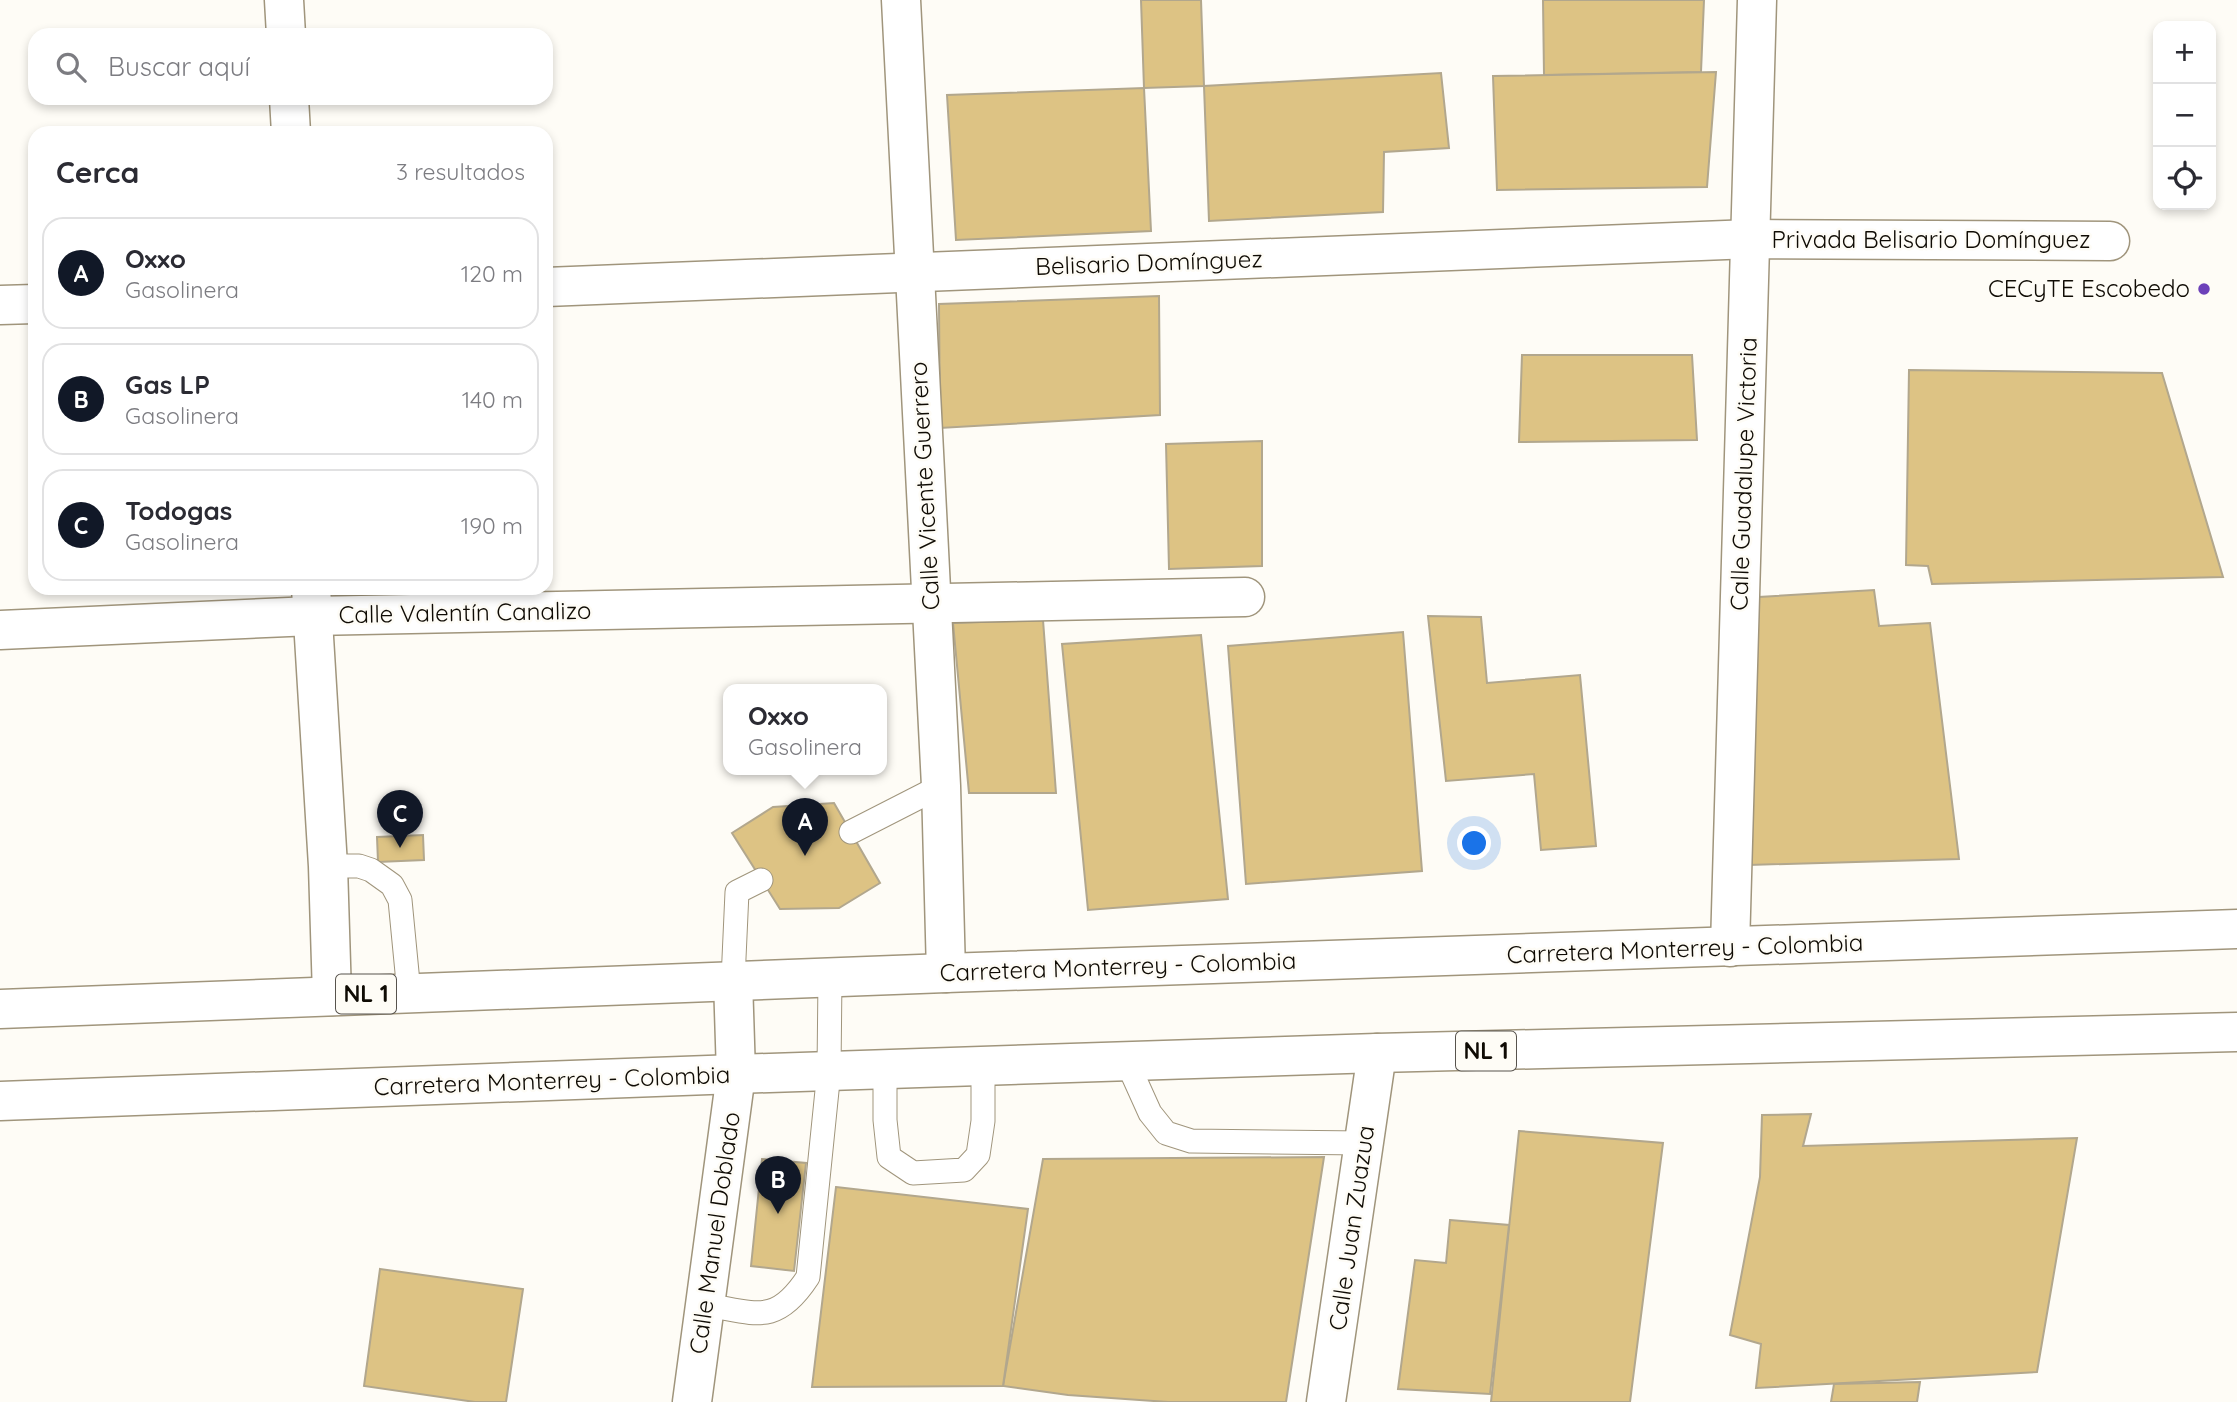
<!DOCTYPE html>
<html lang="es">
<head>
<meta charset="utf-8">
<style>
	body { margin:0; font-family:Quicksand,sans-serif; background:#f7f7f7; color:#2b2b33 }
	.controls { position:absolute; right:21px; top:21px; display:grid; overflow:hidden; border-radius:14px; box-shadow:0 4px 10px #0003 }
	.controls button { width:63px; height:63px; display:grid; place-items:center; padding:0; border:0; border-bottom:2px solid #e1e1e2; background:#fff; color:#2b2b33; font:35px sans-serif }
	.you { position:absolute; left:1475px; top:844px; width:24px; height:24px; margin:-18px; border:5px solid #fff; border-radius:50%; background:#1a73e8; box-shadow:0 0 0 10px #1a73e833 }
	.badge { display:grid; place-items:center; width:46px; height:46px; border-radius:50%; background:#111827; color:#fff; font-size:23px; font-weight:700 }
	.pin { position:absolute; translate:-50% -58px; filter:drop-shadow(0 2px 4px #0008) }
	.pin::after { content:''; position:absolute; top:37px; width:24px; height:21px; background:inherit; clip-path:polygon(0 0,100% 0,50% 100%) }
	.popup { position:absolute; left:723px; top:684px; width:164px; height:91px; box-sizing:border-box; display:grid; place-content:center; border-radius:14px; background:#fff; filter:drop-shadow(0 2px 5px #0005); font-size:23px; white-space:nowrap; color:#7c7c81 }
	.popup b { font-size:26px; color:#2b2b33 }
	.popup::after { content:''; position:absolute; left:50%; top:100%; margin-left:-14px; border:14px solid transparent; border-top-color:#fff }
	.list { margin:0; padding:0; list-style:none }
	h2 { display:flex; justify-content:space-between; align-items:center; height:91px; margin:0; padding:0 28px; font-size:30px }
	h2 small { font-size:23px; font-weight:400; color:#7c7c81 }
	.list li { display:grid; grid-template-columns:46px 1fr auto; gap:21px; align-items:center; box-sizing:border-box; height:112px; margin:0 14px 14px; padding:0 14px; border:2px solid #e1e1e2; border-radius:21px }
	.list b { display:block; font-size:26px; white-space:nowrap }
	.list p { margin:0; font-size:23px; white-space:nowrap; color:#7c7c81 }
	.list em { font-size:23px; font-style:normal; color:#7c7c81 }
	.icon { flex:none; width:38px; height:38px; fill:none; stroke:currentColor; stroke-width:2; stroke-linecap:round; stroke-linejoin:round }
	.map { position:relative; flex:none; width:2237px; height:1402px; overflow:hidden }
	.search { position:absolute; background:#fff; box-shadow:0 4px 10px #0003; left:28px; top:28px; width:525px; height:77px; display:flex; align-items:center; gap:18px; box-sizing:border-box; padding:0 24px; border-radius:21px; color:#7c7c81; font-size:26px }
	.panel { position:absolute; background:#fff; box-shadow:0 4px 10px #0003; left:28px; top:126px; width:525px; height:469px; border-radius:21px }
	.map>svg:first-child { display:block }
	.building { fill:#ddc384; stroke:#b2a78d; stroke-width:2 }
	.lines { fill:none; stroke-linecap:round; stroke-linejoin:round }
	.service-casing { stroke:#a0957c; stroke-width:25 }
	.minor-casing { stroke:#a0957c; stroke-width:41 }
	.primary-casing { stroke:#a0957c; stroke-width:41 }
	.service { stroke:#fff; stroke-width:23 }
	.minor { stroke:#fff; stroke-width:38 }
	.primary { stroke:#fff; stroke-width:38 }
	.poi-dot { fill:#6c41b9; stroke:#fefcf6; stroke-width:2.5 }
	.labels { text-anchor:middle; stroke-width:5; stroke-linejoin:round; paint-order:stroke }
	.shield { fill:#fefcf6; stroke:#57534d; stroke-width:2 }
	.shield-label { font-size:23px; font-weight:bold; fill:#0f0b04 }
	.street-label { font-size:24px; fill:#0f0b04; stroke:#fefcf6 }
	.poi-label { font-size:24px; fill:#0f0b04; stroke:#fefcf6; text-anchor:end }
</style>
</head>
<body>
<div class="map">
<svg width="2237" height="1402" viewBox="0 0 2237 1402">
	<rect width="100%" height="100%" fill="#fefcf6"/>
	<g class="building">
		<polygon points="1141,0 1201,0 1204,86 1144,88"/>
		<polygon points="1543,0 1704,0 1701,72 1544,75"/>
		<polygon points="1716,72 1707,187 1497,190 1493,76"/>
		<polygon points="1441,73 1449,148 1384,152 1383,212 1209,221 1204,86"/>
		<polygon points="1144,88 1151,231 956,240 947,95"/>
		<polygon points="1159,296 1160,415 940,428 939,304"/>
		<polygon points="1522,355 1692,355 1697,440 1519,442"/>
		<polygon points="1909,370 2162,373 2223,577 1932,584 1928,566 1906,565"/>
		<polygon points="1262,441 1262,566 1169,569 1166,444"/>
		<polygon points="1874,590 1879,626 1930,623 1959,859 1749,865 1759,597"/>
		<polygon points="1428,616 1481,617 1487,683 1580,675 1596,846 1541,850 1534,774 1446,781"/>
		<polygon points="1043,620 1056,793 969,793 953,623"/>
		<polygon points="1403,632 1422,871 1246,884 1228,646"/>
		<polygon points="1201,635 1228,899 1088,910 1062,644"/>
		<polygon points="834,803 880,883 839,908 780,909 732,833 773,807"/>
		<polygon points="423,835 424,860 378,862 377,837"/>
		<polygon points="1811,1114 1803,1146 2077,1138 2037,1372 1756,1388 1761,1344 1730,1335 1760,1177 1762,1115"/>
		<polygon points="1519,1131 1663,1143 1630,1402 1491,1402"/>
		<polygon points="1324,1157 1286,1402 1168,1402 1068,1395 1003,1386 1043,1159"/>
		<polygon points="762,1159 806,1163 794,1271 751,1266"/>
		<polygon points="836,1187 1028,1209 1003,1386 812,1387"/>
		<polygon points="1450,1220 1509,1225 1490,1394 1398,1389 1415,1260 1446,1263"/>
		<polygon points="380,1269 523,1289 506,1402 475,1402 364,1386"/>
		<polygon points="1920,1382 1917,1402 1831,1402 1834,1384"/>
	</g>
	<g class="lines">
		<defs>
			<g id="service">
				<polyline points="851,832 941,786"/>
				<polyline points="328,866 359,866 371,870 392,885 400,900 409,993"/>
				<polyline points="733,980 737,892 761,880"/>
				<polyline points="1127,1062 1150,1113 1166,1133 1191,1141 1364,1143"/>
				<polyline points="885,1069 885,1120 889,1157 913,1173 964,1170 978,1155 983,1121 983,1066"/>
				<path d="M 706,1305 C 756,1313 776,1326 808,1277 L 829,1071 L 830,977"/>
			</g>
			<g id="minor">
				<polyline points="284,0 286,35"/>
				<polyline points="901,0 941,786 946,973"/>
				<polyline points="289,98 291,133"/>
				<polyline points="546,287 1751,239 2110,241"/>
				<polyline points="0,305 35,304"/>
				<polyline points="311,588 328,866 332,996"/>
				<polyline points="0,630 312,616 1245,597"/>
				<polyline points="1730,947 1757,0"/>
				<polyline points="692,1402 736,1074 733,980"/>
				<polyline points="1326,1402 1377,1053"/>
			</g>
			<g id="primary">
				<polyline points="0,1009 946,973 2237,929"/>
				<polyline points="0,1101 736,1074 1377,1053 2237,1032"/>
			</g>
		</defs>
		<use href="#service" class="service-casing"/>
		<use href="#minor" class="minor-casing"/>
		<use href="#primary" class="primary-casing"/>
		<use href="#service" class="service"/>
		<use href="#minor" class="minor"/>
		<use href="#primary" class="primary"/>
	</g>
	<circle class="poi-dot" cx="2204" cy="289" r="7"/>
	<g class="labels">
		<g class="shield">
			<rect x="336" y="974.5" width="60" height="39" rx="5"/>
			<rect x="1456" y="1031.5" width="60" height="39" rx="5"/>
		</g>
		<g class="shield-label">
			<text x="366" y="1002">NL 1</text>
			<text x="1486" y="1059">NL 1</text>
		</g>
		<g class="street-label">
			<text x="1931" y="248">Privada Belisario Domínguez</text>
			<text transform="translate(1149 263) rotate(-2)" y="8">Belisario Domínguez</text>
			<text transform="translate(1744 474) rotate(-88)" y="8">Calle Guadalupe Victoria</text>
			<text transform="translate(925 486) rotate(-93)" y="8">Calle Vicente Guerrero</text>
			<text transform="translate(465 613) rotate(-1)" y="8">Calle Valentín Canalizo</text>
			<text transform="translate(1685 949) rotate(-2)" y="8">Carretera Monterrey - Colombia</text>
			<text transform="translate(1118 967) rotate(-2)" y="8">Carretera Monterrey - Colombia</text>
			<text transform="translate(552 1081) rotate(-2)" y="8">Carretera Monterrey - Colombia</text>
			<text transform="translate(1352 1228) rotate(-82)" y="8">Calle Juan Zuazua</text>
			<text transform="translate(715 1233) rotate(-82)" y="8">Calle Manuel Doblado</text>
		</g>
		<g class="poi-label">
			<text x="2190" y="297">CECyTE Escobedo</text>
		</g>
	</g>
</svg>
<div class="controls">
<button>+</button>
<button>−</button>
<button><svg class="icon" aria-label="locate" viewBox="0 0 24 24"><circle cx="12" cy="12" r="6"/><path d="M12 2v4M12 18v4M2 12h4M18 12h4"/></svg></button>
</div>
<div class="you"></div>
<div class="pin badge" style="left:805px;top:856px">A</div>
<div class="popup"><b>Oxxo</b>Gasolinera</div>
<div class="pin badge" style="left:778px;top:1214px">B</div>
<div class="pin badge" style="left:400px;top:848px">C</div>
<div class="search"><svg class="icon" aria-label="search" viewBox="0 0 24 24"><circle cx="10" cy="10" r="6"/><path d="M15 15l6 6"/></svg>Buscar aquí</div>
<section class="panel">
<h2>Cerca<small>3 resultados</small></h2>
<ul class="list">
<li><span class="badge">A</span><div><b>Oxxo</b><p>Gasolinera</p></div><em>120 m</em></li>
<li><span class="badge">B</span><div><b>Gas LP</b><p>Gasolinera</p></div><em>140 m</em></li>
<li><span class="badge">C</span><div><b>Todogas</b><p>Gasolinera</p></div><em>190 m</em></li>
</ul>
</section>
</div>
</body>
</html>
